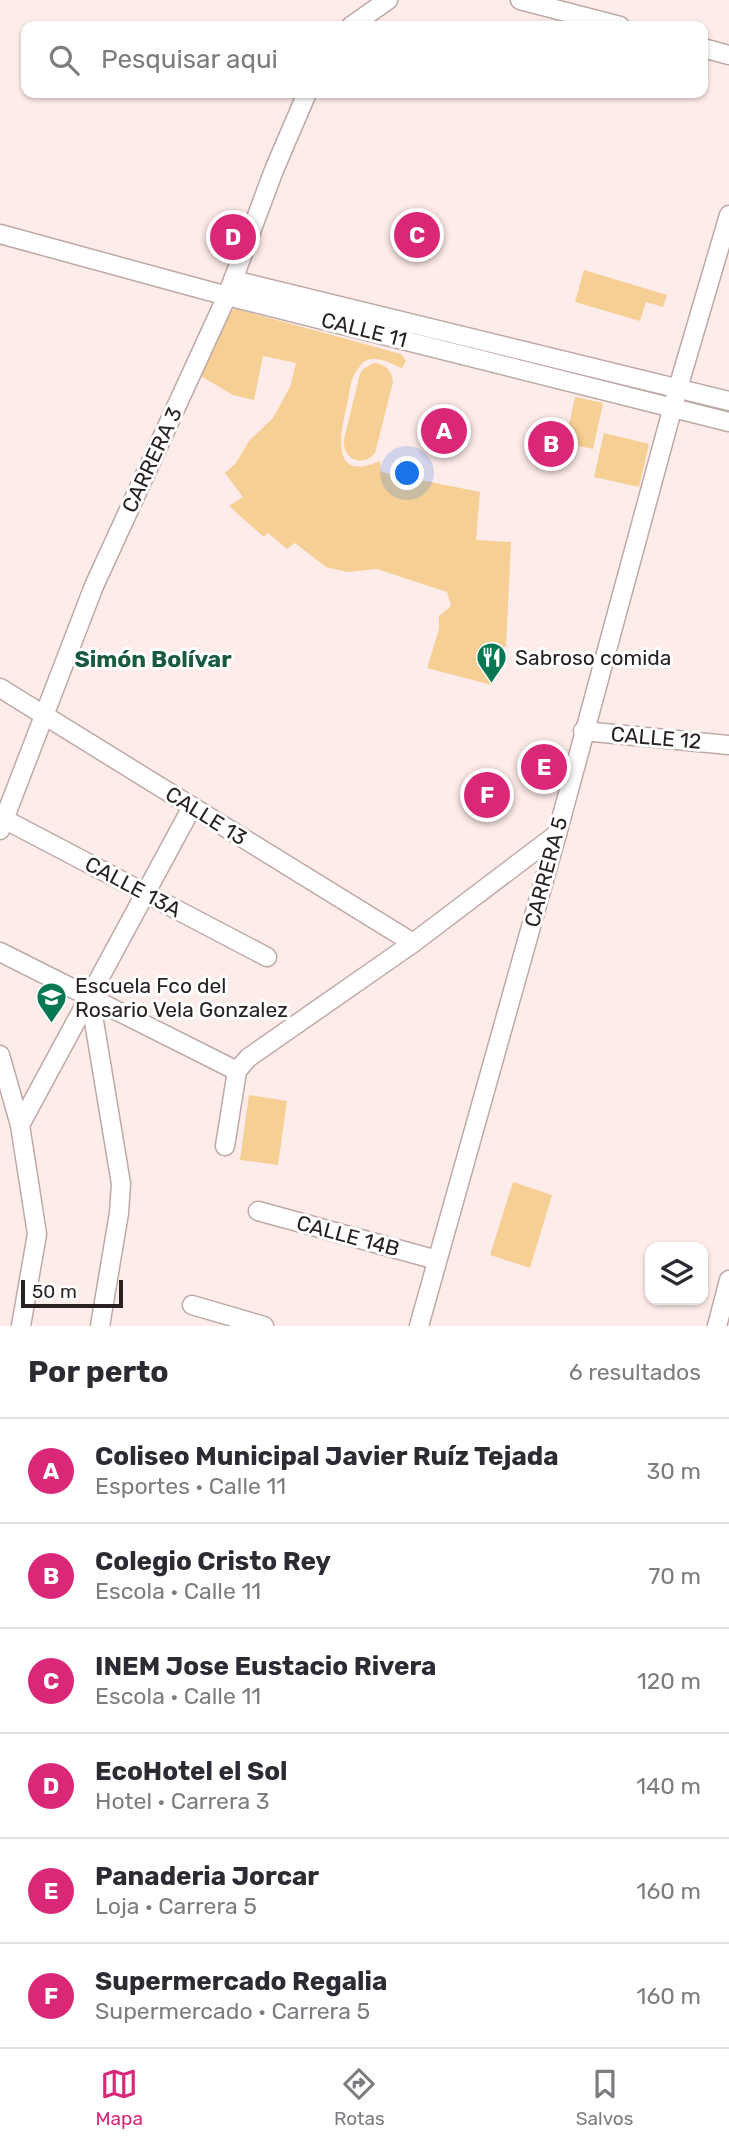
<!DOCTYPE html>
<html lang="pt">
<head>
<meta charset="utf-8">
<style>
	body { margin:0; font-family:Rubik,sans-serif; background:#f7f7f7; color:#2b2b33 }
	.controls { position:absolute; right:21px; bottom:21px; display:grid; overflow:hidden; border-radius:14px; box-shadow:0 2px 5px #0004 }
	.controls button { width:63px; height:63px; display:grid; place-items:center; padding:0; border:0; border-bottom:2px solid #e1e1e2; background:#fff; color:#2b2b33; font:35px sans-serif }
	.scale { position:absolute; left:21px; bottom:18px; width:102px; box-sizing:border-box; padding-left:7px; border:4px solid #292120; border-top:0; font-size:19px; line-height:24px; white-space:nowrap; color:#292120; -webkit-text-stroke:5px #fff; paint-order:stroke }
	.you { position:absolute; left:408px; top:474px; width:24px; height:24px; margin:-18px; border:5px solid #fff; border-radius:50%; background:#1a73e8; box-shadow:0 0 0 10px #1a73e833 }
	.badge { display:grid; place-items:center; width:46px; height:46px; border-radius:50%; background:#db2777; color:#fff; font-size:23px; font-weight:700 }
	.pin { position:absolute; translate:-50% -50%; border:4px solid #fff; box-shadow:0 2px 7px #0006 }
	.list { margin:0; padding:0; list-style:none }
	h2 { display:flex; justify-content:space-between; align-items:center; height:91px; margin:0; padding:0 28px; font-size:30px }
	h2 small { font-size:23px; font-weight:400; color:#7c7c81 }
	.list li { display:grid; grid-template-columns:46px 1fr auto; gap:21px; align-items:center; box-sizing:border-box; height:105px; padding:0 28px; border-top:2px solid #e1e1e2 }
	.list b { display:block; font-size:26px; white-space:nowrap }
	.list p { margin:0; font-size:23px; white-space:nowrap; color:#7c7c81 }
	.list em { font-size:23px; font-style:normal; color:#7c7c81 }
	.icon { flex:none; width:38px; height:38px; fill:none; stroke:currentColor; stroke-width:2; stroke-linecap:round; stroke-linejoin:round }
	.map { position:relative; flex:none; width:729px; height:1326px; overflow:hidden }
	.search { position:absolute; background:#fff; box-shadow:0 2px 5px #0004; left:21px; right:21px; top:21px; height:77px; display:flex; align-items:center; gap:18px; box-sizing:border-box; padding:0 24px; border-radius:14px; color:#7c7c81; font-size:26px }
	.sheet { height:721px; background:#fff }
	nav { display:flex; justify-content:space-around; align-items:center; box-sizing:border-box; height:98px; border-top:2px solid #e1e1e2; background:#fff; font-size:19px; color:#7c7c81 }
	nav a { display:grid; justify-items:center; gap:4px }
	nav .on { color:#db2777 }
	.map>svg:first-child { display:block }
	.green { fill:#f5cf93 }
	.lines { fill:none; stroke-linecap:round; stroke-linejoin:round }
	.minor-casing { stroke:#bea9a7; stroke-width:21 }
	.minor { stroke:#fff; stroke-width:18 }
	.labels { text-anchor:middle; stroke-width:6; stroke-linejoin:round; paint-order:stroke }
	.street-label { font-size:21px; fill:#292120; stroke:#fff }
	.poi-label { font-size:21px; fill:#292120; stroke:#fff; text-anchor:start }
	.neighbourhood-label { font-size:23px; font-weight:bold; fill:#175b41; stroke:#fff }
</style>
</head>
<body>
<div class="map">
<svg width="729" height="1326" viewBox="0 0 729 1326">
	<rect width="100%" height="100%" fill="#feecea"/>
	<g class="green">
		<polygon points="584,270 667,295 663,307 646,302 640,321 575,302"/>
		<path d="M 237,309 L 401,354 L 406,361 L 402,368 C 390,364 379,355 365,361 C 362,363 357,370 355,373 C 350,382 349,395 347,405 C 340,434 330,483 380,461 L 381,472 L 480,492 L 476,540 L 511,542 L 506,647 L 502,647 L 492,685 L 427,668 L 439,629 L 439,616 L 451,606 L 447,592 L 377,569 L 347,572 L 326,567 L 295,543 L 287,549 L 268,533 L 264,537 L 229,506 L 243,497 L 225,473 L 236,463 L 249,441 L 273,418 L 290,387 L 296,363 L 263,356 L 254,400 L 233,395 L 199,375 L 231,310 Z"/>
		<path d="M 374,363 C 385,364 392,370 393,382 L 375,453 C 362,468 342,459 344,439 L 360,374 L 363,369 Z"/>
		<polygon points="575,397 603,403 593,449 565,443"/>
		<polygon points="604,433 649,444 639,487 594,477"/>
		<polygon points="249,1095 287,1101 278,1165 240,1160"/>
		<polygon points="513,1182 552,1195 530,1268 490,1255"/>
	</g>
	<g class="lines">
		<defs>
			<g id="minor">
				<polyline points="520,0 620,26"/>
				<polyline points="351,26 388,0"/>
				<polyline points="703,48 729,55"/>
				<polyline points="0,234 227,296 729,422"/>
				<polyline points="233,280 729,401"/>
				<polyline points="0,688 413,943"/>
				<polyline points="583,731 729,745"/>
				<polyline points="0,817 267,957"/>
				<polyline points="0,830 94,586 227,296 274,170 307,93"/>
				<polyline points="0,952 237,1071"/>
				<polyline points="90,997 121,1184 119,1213 100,1326"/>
				<polyline points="0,1055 20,1125 37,1234 21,1326"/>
				<polyline points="20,1125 192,807"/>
				<polyline points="225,1146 237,1071 248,1058 413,943 557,834"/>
				<polyline points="258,1211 437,1260"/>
				<polyline points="192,1305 264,1326"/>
				<polyline points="419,1326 557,834 678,388 729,215"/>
				<polyline points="717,1326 729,1280"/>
			</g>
		</defs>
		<use href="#minor" class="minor-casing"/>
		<use href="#minor" class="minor"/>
	</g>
	<defs>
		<symbol id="restaurant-pin" viewBox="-11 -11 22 30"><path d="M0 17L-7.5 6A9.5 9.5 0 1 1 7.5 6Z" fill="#077853" stroke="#fff"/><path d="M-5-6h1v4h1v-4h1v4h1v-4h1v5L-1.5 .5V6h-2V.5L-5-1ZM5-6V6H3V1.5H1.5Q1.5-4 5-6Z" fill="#fff"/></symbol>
		<symbol id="school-pin" viewBox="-11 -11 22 30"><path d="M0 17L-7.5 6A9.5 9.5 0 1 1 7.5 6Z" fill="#077853" stroke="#fff"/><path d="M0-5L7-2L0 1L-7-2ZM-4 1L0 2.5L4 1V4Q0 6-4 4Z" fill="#fff"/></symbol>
	</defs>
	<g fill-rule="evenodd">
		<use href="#restaurant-pin" x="474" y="640" width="35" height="47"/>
		<use href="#school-pin" x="34" y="980" width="35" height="47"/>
	</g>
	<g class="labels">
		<g class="street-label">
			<text transform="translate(364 330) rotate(14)" y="7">CALLE 11</text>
			<text transform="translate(152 460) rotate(-65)" y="7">CARRERA 3</text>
			<text transform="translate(656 738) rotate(5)" y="7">CALLE 12</text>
			<text transform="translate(206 816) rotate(32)" y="7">CALLE 13</text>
			<text transform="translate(546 872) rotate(-75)" y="7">CARRERA 5</text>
			<text transform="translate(133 887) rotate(28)" y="7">CALLE 13A</text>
			<text transform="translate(348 1236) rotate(15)" y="7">CALLE 14B</text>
		</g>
		<g class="poi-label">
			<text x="515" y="665">Sabroso comida</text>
			<text x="75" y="993">Escuela Fco del<tspan x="75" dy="24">Rosario Vela Gonzalez</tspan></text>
		</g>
		<g class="neighbourhood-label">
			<text x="153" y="667">Simón Bolívar</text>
		</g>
	</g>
</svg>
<div class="controls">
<button><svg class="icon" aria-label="layers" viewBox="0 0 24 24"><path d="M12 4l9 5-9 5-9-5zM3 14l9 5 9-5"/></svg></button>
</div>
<div class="scale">50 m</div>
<div class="you"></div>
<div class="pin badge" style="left:444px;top:431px">A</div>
<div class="pin badge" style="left:551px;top:444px">B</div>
<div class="pin badge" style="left:417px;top:235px">C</div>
<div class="pin badge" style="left:233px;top:237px">D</div>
<div class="pin badge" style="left:544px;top:767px">E</div>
<div class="pin badge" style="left:487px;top:795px">F</div>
<div class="search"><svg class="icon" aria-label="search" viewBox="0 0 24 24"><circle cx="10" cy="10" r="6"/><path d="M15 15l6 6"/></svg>Pesquisar aqui</div>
</div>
<section class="sheet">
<h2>Por perto<small>6 resultados</small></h2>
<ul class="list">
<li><span class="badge">A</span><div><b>Coliseo Municipal Javier Ruíz Tejada</b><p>Esportes · Calle 11</p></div><em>30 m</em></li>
<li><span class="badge">B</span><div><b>Colegio Cristo Rey</b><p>Escola · Calle 11</p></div><em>70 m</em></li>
<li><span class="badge">C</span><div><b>INEM Jose Eustacio Rivera</b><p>Escola · Calle 11</p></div><em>120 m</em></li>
<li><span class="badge">D</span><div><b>EcoHotel el Sol</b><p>Hotel · Carrera 3</p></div><em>140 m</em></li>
<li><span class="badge">E</span><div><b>Panaderia Jorcar</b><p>Loja · Carrera 5</p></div><em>160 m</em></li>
<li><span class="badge">F</span><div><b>Supermercado Regalia</b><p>Supermercado · Carrera 5</p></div><em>160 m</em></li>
</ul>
</section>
<nav>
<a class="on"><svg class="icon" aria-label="map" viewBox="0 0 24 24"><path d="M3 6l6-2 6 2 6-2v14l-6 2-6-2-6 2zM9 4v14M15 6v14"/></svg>Mapa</a>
<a><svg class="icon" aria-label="directions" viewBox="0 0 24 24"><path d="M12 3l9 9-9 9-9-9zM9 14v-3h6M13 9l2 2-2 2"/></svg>Rotas</a>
<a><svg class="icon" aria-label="saved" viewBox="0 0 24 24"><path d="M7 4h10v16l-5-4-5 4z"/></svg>Salvos</a>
</nav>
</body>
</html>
